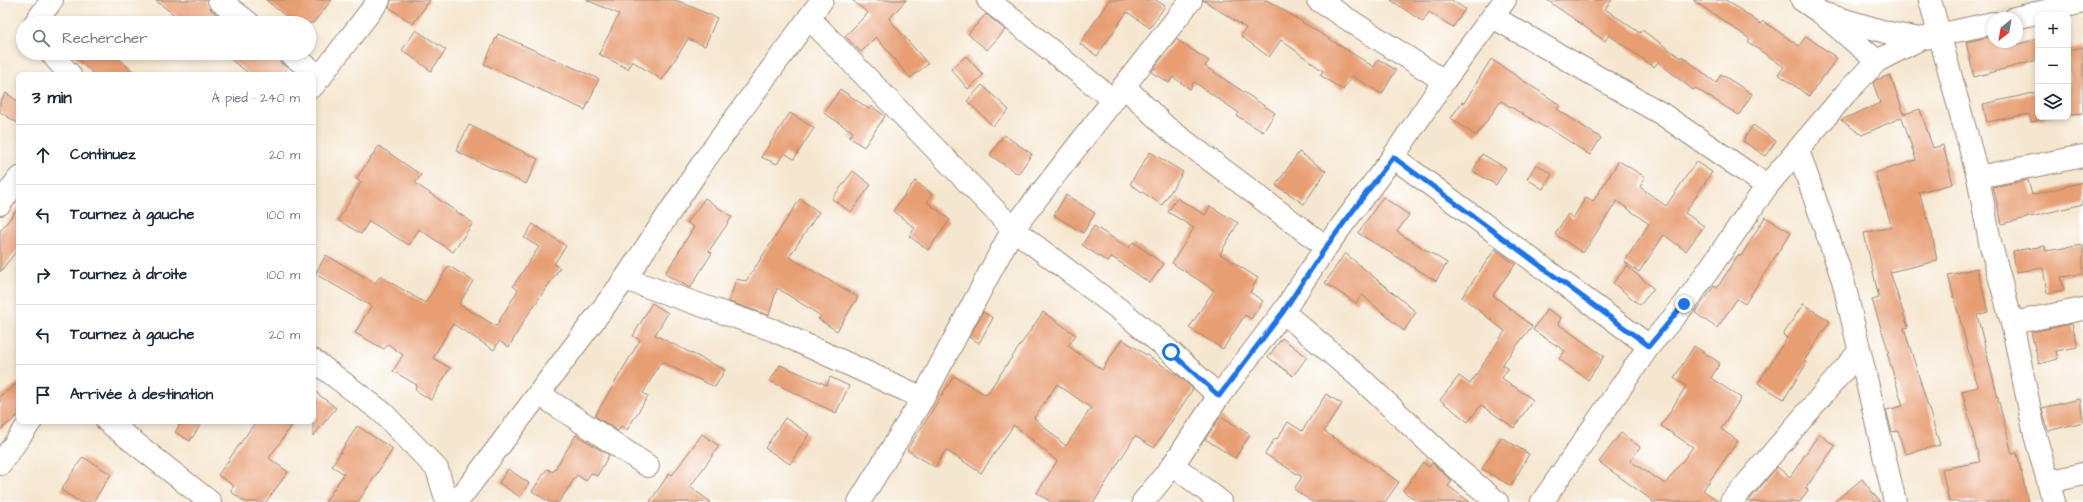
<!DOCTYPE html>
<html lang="fr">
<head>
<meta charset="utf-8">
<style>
	body { margin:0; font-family:"Architects Daughter",sans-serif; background:#f2f2f3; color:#1f2937 }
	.controls { position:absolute; right:12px; top:12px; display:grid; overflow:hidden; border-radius:8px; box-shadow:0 2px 6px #0003 }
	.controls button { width:36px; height:36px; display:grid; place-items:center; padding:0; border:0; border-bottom:1px solid #e0e1e3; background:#fff; color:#1f2937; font:20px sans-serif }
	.compass { position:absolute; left:1987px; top:12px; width:36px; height:36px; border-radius:50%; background:#fff; box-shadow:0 2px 6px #0003; rotate:211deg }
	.stop { position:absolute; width:12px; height:12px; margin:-9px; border:3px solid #1a73e8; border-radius:50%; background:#fff }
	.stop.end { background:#1a73e8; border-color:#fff; box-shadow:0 1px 4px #0008 }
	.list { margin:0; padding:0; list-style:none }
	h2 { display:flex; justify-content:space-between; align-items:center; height:52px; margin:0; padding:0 16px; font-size:17px }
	h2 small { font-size:13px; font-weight:400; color:#747a83 }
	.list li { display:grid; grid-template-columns:26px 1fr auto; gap:12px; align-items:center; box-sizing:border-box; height:60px; padding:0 16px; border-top:1px solid #e0e1e3 }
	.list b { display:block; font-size:15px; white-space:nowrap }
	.list em { font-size:13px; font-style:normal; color:#747a83 }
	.icon { flex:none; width:22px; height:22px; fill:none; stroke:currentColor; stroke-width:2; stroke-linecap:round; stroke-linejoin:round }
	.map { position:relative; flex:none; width:2083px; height:502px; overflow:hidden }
	.search { position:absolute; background:#fff; box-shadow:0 2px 6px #0003; left:16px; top:16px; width:300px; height:44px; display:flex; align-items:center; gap:10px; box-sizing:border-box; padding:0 14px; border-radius:22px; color:#747a83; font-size:15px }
	.panel { position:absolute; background:#fff; box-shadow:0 2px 6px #0003; left:16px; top:72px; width:300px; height:352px; border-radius:8px }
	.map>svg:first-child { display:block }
	.building { fill:#e89e73; fill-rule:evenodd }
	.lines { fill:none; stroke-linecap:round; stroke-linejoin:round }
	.street-casing { stroke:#988876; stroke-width:24 }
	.street { stroke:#fff; stroke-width:22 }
	.route { stroke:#1a73e8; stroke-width:5 }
</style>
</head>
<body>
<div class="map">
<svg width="2083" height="502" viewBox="0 0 2083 502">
	<rect width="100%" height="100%" fill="#fff"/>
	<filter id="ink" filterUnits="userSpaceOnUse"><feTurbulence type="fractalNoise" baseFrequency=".025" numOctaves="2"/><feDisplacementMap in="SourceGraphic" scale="8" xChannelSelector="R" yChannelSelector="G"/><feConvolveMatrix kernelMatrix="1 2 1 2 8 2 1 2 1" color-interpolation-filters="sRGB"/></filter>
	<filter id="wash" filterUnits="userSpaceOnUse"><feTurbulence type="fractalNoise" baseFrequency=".012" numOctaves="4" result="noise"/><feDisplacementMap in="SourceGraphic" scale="16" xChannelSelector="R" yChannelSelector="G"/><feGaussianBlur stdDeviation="0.9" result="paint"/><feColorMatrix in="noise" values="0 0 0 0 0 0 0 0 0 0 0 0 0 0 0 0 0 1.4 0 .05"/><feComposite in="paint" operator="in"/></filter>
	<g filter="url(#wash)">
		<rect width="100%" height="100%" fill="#f5e6cf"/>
		<g id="blocks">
			<g class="building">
				<polygon points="155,0 207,0 211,10 228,23 185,23"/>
				<polygon points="266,0 332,0 313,23 294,23"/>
				<polygon points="391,0 430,0 413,24 389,7"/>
				<polygon points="587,0 676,0 717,18 705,46 688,39 662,80 632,61 628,69 599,54 619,14"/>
				<polygon points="852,0 906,0 889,19 928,64 910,78 876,37 861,52 845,36 868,13"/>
				<polygon points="1109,0 1156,0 1165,6 1150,28 1127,12 1097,56 1080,44"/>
				<polygon points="1203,0 1267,0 1374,67 1378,59 1396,70 1382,94 1352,76 1343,90 1320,75 1323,71 1281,40 1269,57 1241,36 1246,28"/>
				<polygon points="1391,0 1452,0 1465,9 1453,27 1429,12 1423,22"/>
				<polygon points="1547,0 1612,0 1605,9 1640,33 1642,30 1681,58 1682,56 1716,83 1721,74 1752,94 1739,115 1695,88 1693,90 1658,62 1654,67 1609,35 1605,41"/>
				<polygon points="1693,0 1726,0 1761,24 1763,21 1799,46 1806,36 1837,58 1809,96 1778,74 1784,67 1748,42 1750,39"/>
				<polygon points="986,14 1005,30 987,50 968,34"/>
				<polygon points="416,30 446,50 431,71 402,50"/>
				<polygon points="498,34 599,79 585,110 484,64"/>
				<polygon points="1993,36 1993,42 2004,42 2007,47 2038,39 2038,60 1974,77 1966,42"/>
				<polygon points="1176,39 1209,61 1205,66 1275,113 1263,132 1237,116 1239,113 1194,82 1190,89 1173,77 1169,83 1151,72"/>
				<polygon points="2083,47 2083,113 2068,114 2068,86 2070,86 2068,50"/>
				<polygon points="71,53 113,53 136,75 95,75"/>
				<polygon points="229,53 275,53 281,63 287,67 281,75 251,75 226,56"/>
				<polygon points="966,56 983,75 968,89 951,69"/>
				<polygon points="1491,59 1560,105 1557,109 1601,138 1590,155 1547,127 1546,128 1501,101 1476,136 1451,118 1462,102 1464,103"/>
				<polygon points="1890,75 1904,114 1920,109 1933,148 1943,145 1953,184 1919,192 1932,233 1937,261 1890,272 1908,327 1904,328 1940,445 1905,454 1898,431 1892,432 1886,410 1903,406 1887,353 1889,353 1872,300 1879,298 1864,233 1892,227 1875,173 1916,160 1902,117 1862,135 1841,120 1880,103 1873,83 1876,80"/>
				<polygon points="982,85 1009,110 993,126 967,101"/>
				<polygon points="840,89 869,109 871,106 885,116 864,147 849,137 853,132 824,113"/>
				<polygon points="2038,92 2038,117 2054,117 2031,122 2029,114 1987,122 1983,104"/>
				<polygon points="6,93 19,102 19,124 0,112 0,102"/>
				<polygon points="790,113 814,128 794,159 784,153 777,164 761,157"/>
				<polygon points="469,125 538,159 526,184 456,151"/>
				<polygon points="1753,125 1776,141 1765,156 1743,141"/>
				<polygon points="1004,135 1032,154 1018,174 990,155"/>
				<polygon points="379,146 421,175 415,183 473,223 453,252 419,229 409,245 369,221 361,234 338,220 361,182 356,179"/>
				<polygon points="1150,152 1183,172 1162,205 1130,184"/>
				<polygon points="1299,152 1326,171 1304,204 1276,185"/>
				<polygon points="1482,154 1506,168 1496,185 1473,171"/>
				<polygon points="1619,161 1645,177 1640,187 1666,206 1696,162 1712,172 1685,213 1704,226 1686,251 1664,235 1639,272 1624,262 1649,224 1617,201 1583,253 1555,234 1568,214 1573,218 1586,197 1593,201"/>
				<polygon points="1536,164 1552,174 1543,189 1527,179"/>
				<polygon points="853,171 871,185 851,212 832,199"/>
				<polygon points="2028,180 2032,195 2083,182 2083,204 2002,224 1993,187"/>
				<polygon points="915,181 932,194 927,202 950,220 928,250 909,236 915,228 893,211"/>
				<polygon points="1066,195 1095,213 1083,233 1054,215"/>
				<polygon points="1383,197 1409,215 1397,232 1447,263 1436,281 1358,233"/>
				<polygon points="705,198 732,217 709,251 712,253 690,288 665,274 694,227 687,223"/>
				<polygon points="1177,198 1205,215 1210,206 1238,223 1220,254 1258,278 1250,292 1263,301 1251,319 1245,315 1223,349 1189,328 1214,290 1172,263 1194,228 1168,212"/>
				<polygon points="800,199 819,212 789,257 858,297 837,331 818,319 821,316 777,288 769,315 729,302 736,279 746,281"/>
				<polygon points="19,207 19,248 0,272 0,231"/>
				<polygon points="1765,217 1791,232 1745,304 1737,299 1717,328 1695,313 1714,286 1717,288 1738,255 1741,256"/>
				<polygon points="533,224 566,246 554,264 560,268 525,319 509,347 499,341 494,350 453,324 433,358 450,368 431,400 415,390 417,385 393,371 403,355 388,344 384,349 355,333 371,306 315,274 326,255 375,283 380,276 425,303 449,266 473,281 459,304 496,326 518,290 513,286 539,247 524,238"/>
				<polygon points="1094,226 1129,248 1133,242 1164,264 1150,283 1112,257 1108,262 1082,245"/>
				<polygon points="2083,245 2083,274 2061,277 2064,290 2047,293 2043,268 2016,272 2013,251 2045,246 2046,251"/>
				<polygon points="1495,249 1515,264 1493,295 1532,326 1502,365 1508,369 1502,378 1533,400 1514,428 1481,405 1468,422 1440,400 1459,376 1470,384 1505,331 1462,297"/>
				<polygon points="1345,253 1416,312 1404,331 1362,295 1356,303 1325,283"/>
				<polygon points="1627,266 1654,289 1640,305 1613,283"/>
				<polygon points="1977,268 1988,312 1977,315 2012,454 2017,453 2028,502 1949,502 1942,469 1980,462 1962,391 1978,387 1948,275"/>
				<polygon points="652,303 668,313 655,335 725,370 715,387 661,362 643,393 648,396 627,430 621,426 618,431 595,416 640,340 633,336"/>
				<polygon points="1803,304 1830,321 1804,361 1807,363 1784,399 1758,383 1787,338 1783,335"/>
				<polygon points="1547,309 1561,318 1558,324 1604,356 1588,380 1559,359 1565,351 1533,330"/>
				<polygon points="983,312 993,318 979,343 969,337"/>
				<path d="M 1043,312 L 1076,335 L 1068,346 L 1102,370 L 1122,339 L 1180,377 L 1193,389 L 1154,448 L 1135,436 L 1094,502 L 1051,502 L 1037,493 L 1057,461 L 1014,425 L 981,473 L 946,450 L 935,467 L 907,450 L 954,376 L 986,395 ZM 1057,384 L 1091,408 L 1066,446 L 1034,418 Z"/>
				<polygon points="2072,324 2078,347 2056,351 2058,359 2039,364 2031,332"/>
				<polygon points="1282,338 1307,357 1293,376 1268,357"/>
				<polygon points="1694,346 1720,363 1711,378 1741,398 1721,429 1738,441 1703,490 1719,502 1652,502 1653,501 1599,462 1621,433 1640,447 1630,461 1665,484 1693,447 1661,426 1686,386 1674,378"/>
				<polygon points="780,365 827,385 830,377 849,386 836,413 770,381"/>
				<polygon points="19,382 19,415 0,430 0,396"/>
				<polygon points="313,390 336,408 313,436"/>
				<polygon points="1326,394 1342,404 1324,431 1399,482 1385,502 1312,502 1294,489 1302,477 1265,454 1275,438 1277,439 1288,422 1302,431"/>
				<polygon points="2080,399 2083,422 2048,431 2042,408"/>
				<polygon points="1221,416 1250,435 1235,458 1205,439"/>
				<polygon points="785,418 809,434 790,464 765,448"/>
				<polygon points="182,421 203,421 190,441 175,432"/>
				<polygon points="256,421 295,421 269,458 288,472 266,502 245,502 230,491 234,486 218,475"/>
				<polygon points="357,426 393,449 358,502 325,502 344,474 332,466"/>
				<polygon points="702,434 719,446 690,487 711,502 650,502 669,473 672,475"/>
				<polygon points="1819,434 1835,446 1806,488 1808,490 1800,502 1748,502 1777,467 1790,477"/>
				<polygon points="576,435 609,455 597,476 591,473 586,481 577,475 559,502 549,502 532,491 547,469 553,472"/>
				<polygon points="1501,437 1529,454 1511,486 1482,469"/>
				<polygon points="83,457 111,474 93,502 80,502 61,490"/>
				<polygon points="1423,462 1429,467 1432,463 1452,481 1448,486 1470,502 1418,502 1403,491"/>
				<polygon points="508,469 529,483 520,497 499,483"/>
				<polygon points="1862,479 1880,502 1834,502"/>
			</g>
		</g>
	</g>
	<g filter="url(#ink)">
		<use href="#blocks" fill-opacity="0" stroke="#988876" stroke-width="1"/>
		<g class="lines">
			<defs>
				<g id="street">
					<polyline points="219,0 249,23"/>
					<polyline points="988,0 1113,100"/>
					<polyline points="1318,0 1444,81"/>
					<polyline points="1802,0 1821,13 1877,61"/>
					<polyline points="1930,0 1978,177 1990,242 2012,323 2035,435 2054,502"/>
					<polyline points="1821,13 1889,33 1920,39"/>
					<polyline points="1493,17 1662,114 1767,186"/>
					<polyline points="809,18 1013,229 1124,313 1171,352 1219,396"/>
					<polyline points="2015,18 2083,2"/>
					<polyline points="35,23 52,0"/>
					<polyline points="51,53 70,75"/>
					<polyline points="289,53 321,77"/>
					<polyline points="313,86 379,0"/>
					<polyline points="1124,86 1166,127 1326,247"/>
					<polyline points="1798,150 1843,280 1895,502"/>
					<polyline points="1393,157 1649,346"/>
					<polyline points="1978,177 2083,156"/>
					<polyline points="0,204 19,178"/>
					<polyline points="625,279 773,330 923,398"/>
					<polyline points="1283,312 1357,375 1456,468 1497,502"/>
					<polyline points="2012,323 2083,309"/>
					<polyline points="313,360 382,412 437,469 447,502"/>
					<polyline points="539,394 648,466"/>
					<polyline points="107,421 210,502"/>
					<polyline points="0,464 31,421"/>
					<polyline points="1173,465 1221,502"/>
					<polyline points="2049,482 2083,474"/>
					<polyline points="457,502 625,279 704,161 822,0"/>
					<polyline points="859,502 923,398 1013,229 1191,0"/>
					<polyline points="1143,502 1173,465 1219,396 1283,312 1326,247 1393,157 1444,81 1505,0"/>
					<polyline points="1542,502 1649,346 1685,304 1767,186 1846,93 1877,61 1920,39 1993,23"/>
					<polyline points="1731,502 1859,352"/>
				</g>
			</defs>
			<use href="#street" class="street-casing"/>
			<use href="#street" class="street"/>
		</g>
	</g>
	<g class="lines" filter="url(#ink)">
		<polyline class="route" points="1171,352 1219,396 1283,312 1326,247 1393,157 1649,346 1684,304"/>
	</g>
</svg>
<div class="controls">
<button>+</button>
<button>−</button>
<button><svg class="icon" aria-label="layers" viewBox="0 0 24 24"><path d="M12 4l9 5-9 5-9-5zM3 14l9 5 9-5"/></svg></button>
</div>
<svg class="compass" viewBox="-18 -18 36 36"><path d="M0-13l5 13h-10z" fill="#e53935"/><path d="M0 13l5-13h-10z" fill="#747a83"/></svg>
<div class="stop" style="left:1171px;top:352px"></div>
<div class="stop end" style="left:1684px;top:304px"></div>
<div class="search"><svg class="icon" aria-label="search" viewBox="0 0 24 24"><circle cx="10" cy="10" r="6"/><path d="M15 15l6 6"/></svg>Rechercher</div>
<section class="panel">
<h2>3 min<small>À pied · 240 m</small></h2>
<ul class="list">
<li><svg class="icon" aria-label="ahead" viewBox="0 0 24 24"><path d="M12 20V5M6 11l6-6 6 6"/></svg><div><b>Continuez</b></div><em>20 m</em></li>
<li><svg class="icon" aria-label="left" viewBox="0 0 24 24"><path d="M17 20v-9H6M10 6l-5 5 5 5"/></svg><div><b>Tournez à gauche</b></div><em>100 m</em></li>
<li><svg class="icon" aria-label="right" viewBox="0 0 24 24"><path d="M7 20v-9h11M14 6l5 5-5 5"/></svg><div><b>Tournez à droite</b></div><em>100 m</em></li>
<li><svg class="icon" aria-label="left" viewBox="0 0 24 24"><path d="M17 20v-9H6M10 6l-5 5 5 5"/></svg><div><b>Tournez à gauche</b></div><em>20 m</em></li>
<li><svg class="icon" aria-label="arrive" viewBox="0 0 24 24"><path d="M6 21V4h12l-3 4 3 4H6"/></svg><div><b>Arrivée à destination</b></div></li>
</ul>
</section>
</div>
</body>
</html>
